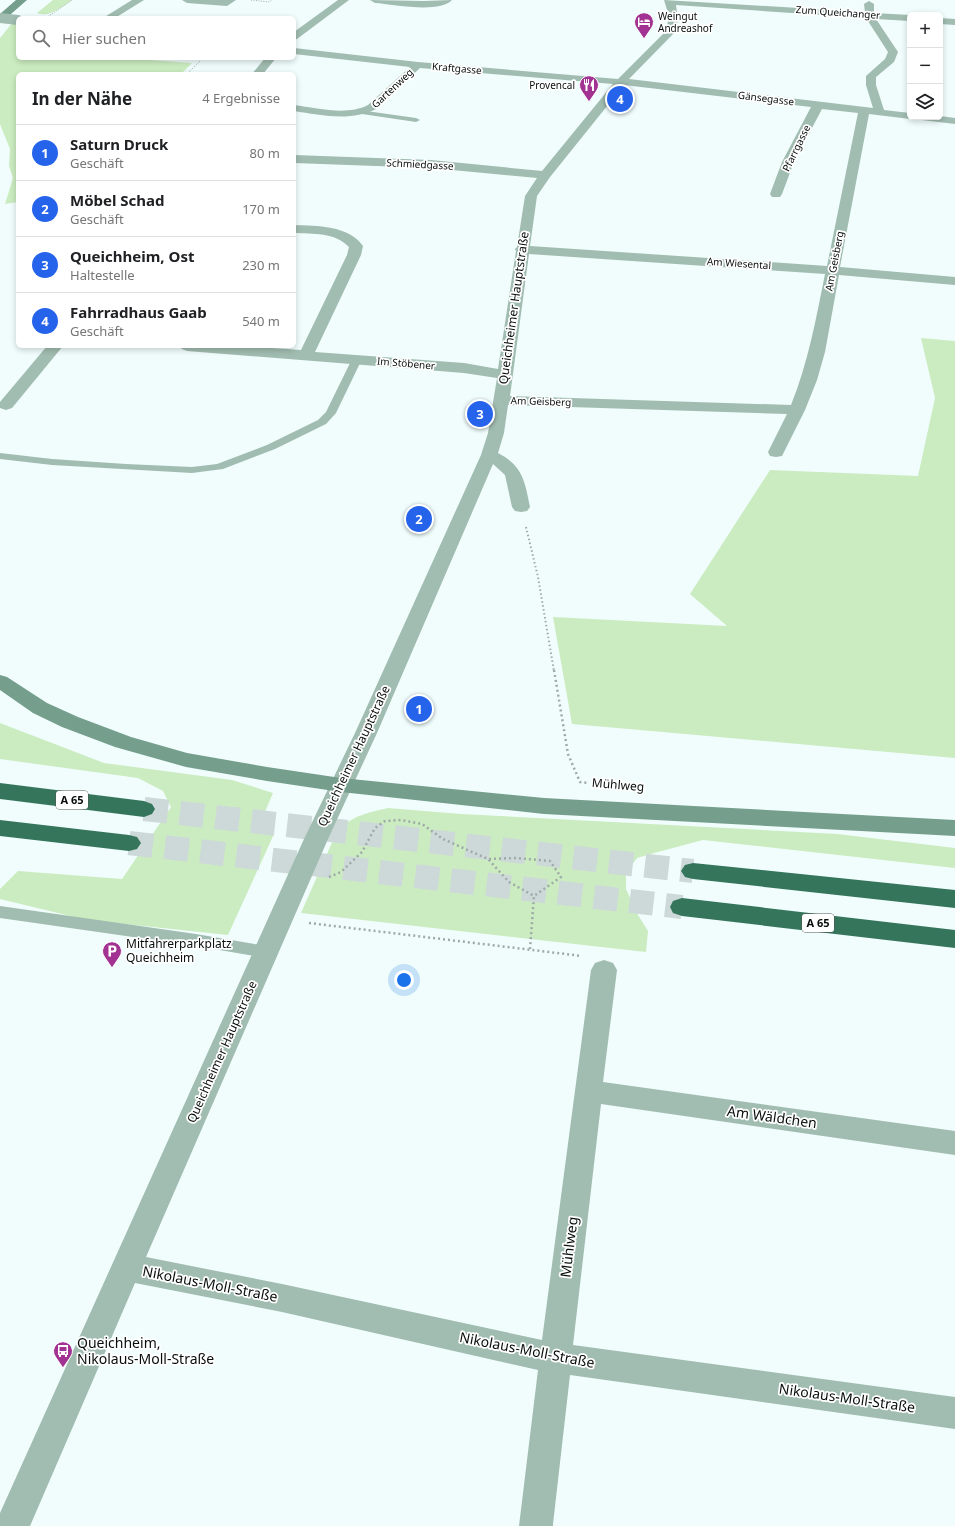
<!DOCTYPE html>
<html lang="de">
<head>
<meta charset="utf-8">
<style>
	body { margin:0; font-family:"Noto Sans",sans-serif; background:#f6f6f6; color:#202124 }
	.controls { position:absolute; right:12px; top:12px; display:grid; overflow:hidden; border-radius:6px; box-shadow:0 2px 6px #0003 }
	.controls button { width:36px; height:36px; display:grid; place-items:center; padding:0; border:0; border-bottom:1px solid #e0e0e0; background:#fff; color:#202124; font:20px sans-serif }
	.you { position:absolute; left:404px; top:980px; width:14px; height:14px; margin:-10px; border:3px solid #fff; border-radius:50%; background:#1a73e8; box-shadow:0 0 0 6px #1a73e833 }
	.badge { display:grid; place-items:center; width:26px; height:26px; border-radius:50%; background:#2563eb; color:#fff; font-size:13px; font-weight:700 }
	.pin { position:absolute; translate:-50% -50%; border:2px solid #fff; box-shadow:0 1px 4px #0006 }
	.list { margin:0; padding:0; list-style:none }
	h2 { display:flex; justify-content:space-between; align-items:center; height:52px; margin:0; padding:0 16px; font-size:17px }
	h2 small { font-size:13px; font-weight:400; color:#757577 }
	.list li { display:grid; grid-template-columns:26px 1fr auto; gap:12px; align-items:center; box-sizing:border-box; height:56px; padding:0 16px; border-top:1px solid #e0e0e0 }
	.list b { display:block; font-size:15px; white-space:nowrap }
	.list p { margin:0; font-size:13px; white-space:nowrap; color:#757577 }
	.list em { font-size:13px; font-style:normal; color:#757577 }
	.icon { flex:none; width:22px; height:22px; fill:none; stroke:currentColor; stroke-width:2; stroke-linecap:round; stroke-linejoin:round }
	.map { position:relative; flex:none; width:955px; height:1526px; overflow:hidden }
	.search { position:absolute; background:#fff; box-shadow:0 2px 6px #0003; left:16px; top:16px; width:280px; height:44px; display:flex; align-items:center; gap:10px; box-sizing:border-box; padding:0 14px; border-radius:6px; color:#757577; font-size:15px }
	.panel { position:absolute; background:#fff; box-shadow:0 2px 6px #0003; left:16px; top:72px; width:280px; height:276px; border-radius:6px }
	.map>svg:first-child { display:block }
	.green { fill:#cbecc0 }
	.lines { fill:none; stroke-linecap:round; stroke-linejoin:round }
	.highway-tunnel { stroke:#cdd9d8; stroke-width:24; stroke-dasharray:24 12; stroke-linecap:butt }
	.path-far2 { stroke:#9fa9a8; stroke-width:1; stroke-dasharray:1 1.5; stroke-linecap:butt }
	.path-far1 { stroke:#9fa9a8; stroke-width:2; stroke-dasharray:1.5 2.5; stroke-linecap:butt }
	.path { stroke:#9fa9a8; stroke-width:2.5; stroke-dasharray:2 3; stroke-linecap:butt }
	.lane { fill:#a1bcb0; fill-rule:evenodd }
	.street { fill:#a1bcb0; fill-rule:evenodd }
	.secondary { fill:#759e8c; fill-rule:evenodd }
	.highway { fill:#35755c; fill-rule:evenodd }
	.street-bridge { stroke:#a1bcb0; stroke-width:10 }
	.labels { text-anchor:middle; stroke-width:3.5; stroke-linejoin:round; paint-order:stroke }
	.far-street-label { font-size:10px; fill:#080d0c; stroke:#fff }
	.far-poi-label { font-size:10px; fill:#080d0c; stroke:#fff; text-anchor:start }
	.shield { fill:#fff; stroke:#525655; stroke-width:1 }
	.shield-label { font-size:11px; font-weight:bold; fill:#080d0c }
	.street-label { font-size:12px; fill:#080d0c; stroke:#fff }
	.poi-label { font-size:12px; fill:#080d0c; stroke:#fff; text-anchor:start }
	.near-street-label { font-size:14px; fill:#080d0c; stroke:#fff }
	.near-poi-label { font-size:14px; fill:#080d0c; stroke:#fff; text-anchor:start }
</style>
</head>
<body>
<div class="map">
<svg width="955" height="1526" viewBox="0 0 955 1526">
	<rect width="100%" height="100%" fill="#f0fdfc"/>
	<g class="green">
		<path d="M 53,0 L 72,0 C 61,7 50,18 37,13 Z"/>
		<polygon points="13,22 18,22 18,58 121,58 192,63 181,74 18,74 18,202 5,204 13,178 9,166 10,149 0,124 0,38"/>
		<polygon points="921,338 955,341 955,758 572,724 553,617 727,626 690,594 770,470 918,476 935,398"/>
		<polygon points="0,723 104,763 232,780 273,793 264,814 274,834 228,935 87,920 0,899 0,889 18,871 122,879 171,807 163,791 138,778 0,759"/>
		<path d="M 388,808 L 461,814 L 837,834 L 955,848 L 955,868 L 703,840 L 654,853 L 637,858 L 626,873 L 626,889 L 638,915 L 648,931 L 646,952 L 301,913 L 337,831 C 354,815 367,813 388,808 Z"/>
	</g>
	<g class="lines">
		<g class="highway-tunnel">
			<polyline points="144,809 693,871"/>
			<polyline points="129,843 682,907"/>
		</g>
		<g class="path-far2">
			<polyline points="251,0 269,2 272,0"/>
			<polyline points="46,18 72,0"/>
			<polyline points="187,74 203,58"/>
		</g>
		<polyline class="path-far1" points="526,527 538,577 554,671"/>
		<g class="path">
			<polyline points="554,670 568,754 580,782 589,783"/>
			<polyline points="489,859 516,858 550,861 561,877 534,896"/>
			<polyline points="329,877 341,872 362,852 375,828 385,821 401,820 422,824 443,839 488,859 509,882 534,896 530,949"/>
			<polyline points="309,923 582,956"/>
		</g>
		<g class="lane">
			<polygon points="359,110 416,118 420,120 416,122 362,114 359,114"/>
			<polygon points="357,356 362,359 336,413 326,424 275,449 223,469 192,473 52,465 0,459 0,453 52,459 126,464 192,467 217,464 267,445 318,420 326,412 352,359"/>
			<polygon points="0,906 196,934 266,946 272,947 275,952 272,957 266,958 196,946 0,918"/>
		</g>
		<g class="street">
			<polygon points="132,0 144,0 115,18 103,18"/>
			<polygon points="182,0 236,0 227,6 187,3"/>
			<polygon points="338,0 349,0 297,39 294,40 294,32"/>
			<path d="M 370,0 L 424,1 L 452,0 C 439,14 392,4 375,3 Z"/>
			<path d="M 664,0 L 865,12 L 864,4 L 869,1 L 874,4 L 874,13 L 910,15 L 910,21 L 876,19 L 898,52 L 894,62 L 876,77 L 876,85 L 884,110 L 910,113 L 910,117 L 915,117 L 910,119 L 869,114 L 840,267 L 955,277 L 955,285 L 839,275 L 825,352 L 817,380 L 805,410 L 782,456 L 776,457 L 770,456 L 768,452 L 787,414 L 508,405 L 504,433 L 498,453 C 523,466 525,482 530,507 L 527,511 L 521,512 L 515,511 L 512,507 L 505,475 L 493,464 L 377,733 L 328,839 L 146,1257 L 282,1284 L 542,1340 L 591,970 L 595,963 L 604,960 L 613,963 L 617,970 L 603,1082 L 955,1131 L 955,1155 L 601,1104 L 573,1345 L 955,1397 L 955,1429 L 570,1375 L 553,1524 L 553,1526 L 519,1526 L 538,1370 L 282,1312 L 135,1283 L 30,1526 L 0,1526 L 0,1513 L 304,839 L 355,733 L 481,455 L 488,433 L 497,378 L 464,373 L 187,351 L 182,349 L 179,346 L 244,346 L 301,350 L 347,255 L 349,247 C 335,232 313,234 294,233 L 294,225 C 317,226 348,225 363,246 L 361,255 L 315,352 L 464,363 L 498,369 L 516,251 L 515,249 L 517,247 L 525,196 L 537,178 L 431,168 L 294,163 L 294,155 L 431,160 L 542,171 L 613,84 L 420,68 L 376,109 C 351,122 320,115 294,111 L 294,105 C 317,108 347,116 368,105 L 410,67 L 294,54 L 294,48 L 418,62 L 618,79 L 666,31 L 669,16 ZM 676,5 L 866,18 L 888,52 L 885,59 L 866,76 L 866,85 L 873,108 L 629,79 L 675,32 L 678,20 ZM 624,85 L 811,107 L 782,162 L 770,194 L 772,197 L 780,197 L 782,194 L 794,162 L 822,109 L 858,113 L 827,266 L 530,246 L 537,196 L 550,177 ZM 529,254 L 825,274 C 816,319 808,363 791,405 L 510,396 Z"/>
			<polygon points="940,18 955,19 955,25 940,24"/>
			<polygon points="265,58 276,58 263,74 252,74"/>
			<polygon points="940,116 955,118 955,124 922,120 916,117"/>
			<polygon points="47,346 63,346 12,408 6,410 0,408 0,402"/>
		</g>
		<g class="secondary">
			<polygon points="16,0 27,0 3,21 0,22 0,14"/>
			<polygon points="0,675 7,677 47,703 78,717 131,737 187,753 267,767 341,778 544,798 955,820 955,836 544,814 341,792 267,781 186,767 115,747 62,727 33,713 0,690"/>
		</g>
		<g class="highway">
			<polygon points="0,783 144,801 152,804 155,809 152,814 144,817 0,799"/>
			<polygon points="0,820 129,835 137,837 141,843 137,849 129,851 0,836"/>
			<polygon points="693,863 955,890 955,908 693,879 685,877 681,871 685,865"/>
			<polygon points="682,898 955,930 955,948 682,916 673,913 670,907 673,901"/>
		</g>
		<polyline class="street-bridge" points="0,18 18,20"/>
	</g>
	<defs>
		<symbol id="hotel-pin" viewBox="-11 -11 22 30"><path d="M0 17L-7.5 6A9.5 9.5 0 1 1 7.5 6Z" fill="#a23392" stroke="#fff"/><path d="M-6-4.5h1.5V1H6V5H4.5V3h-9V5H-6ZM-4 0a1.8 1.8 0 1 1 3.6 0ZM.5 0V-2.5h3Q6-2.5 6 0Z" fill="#fff"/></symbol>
		<symbol id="restaurant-pin" viewBox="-11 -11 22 30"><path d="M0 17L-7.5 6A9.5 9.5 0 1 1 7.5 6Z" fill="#a23392" stroke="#fff"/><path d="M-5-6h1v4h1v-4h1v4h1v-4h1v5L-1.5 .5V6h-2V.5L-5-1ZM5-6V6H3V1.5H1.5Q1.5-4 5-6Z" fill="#fff"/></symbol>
		<symbol id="parking-pin" viewBox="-11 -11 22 30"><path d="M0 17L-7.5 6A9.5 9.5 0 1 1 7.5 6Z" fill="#a23392" stroke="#fff"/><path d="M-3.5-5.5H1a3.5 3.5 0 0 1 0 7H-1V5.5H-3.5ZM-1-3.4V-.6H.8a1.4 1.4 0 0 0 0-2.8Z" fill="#fff"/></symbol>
		<symbol id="bus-pin" viewBox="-11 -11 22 30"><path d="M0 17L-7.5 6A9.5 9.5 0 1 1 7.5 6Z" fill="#a23392" stroke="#fff"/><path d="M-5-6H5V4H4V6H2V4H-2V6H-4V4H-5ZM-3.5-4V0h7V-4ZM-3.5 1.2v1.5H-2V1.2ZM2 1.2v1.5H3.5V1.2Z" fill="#fff"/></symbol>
	</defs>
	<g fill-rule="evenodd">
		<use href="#hotel-pin" x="633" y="11" width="22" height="30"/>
		<use href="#restaurant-pin" x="578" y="74" width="22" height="30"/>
		<use href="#parking-pin" x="101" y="940" width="22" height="30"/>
		<use href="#bus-pin" x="52" y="1340" width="22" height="30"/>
	</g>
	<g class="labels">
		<g class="far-street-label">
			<text transform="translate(838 12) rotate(4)" y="4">Zum Queichanger</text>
			<text transform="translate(457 68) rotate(5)" y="4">Kraftgasse</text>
			<text transform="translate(392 88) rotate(-43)" y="4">Gartenweg</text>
			<text transform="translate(766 98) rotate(7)" y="4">Gänsegasse</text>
			<text transform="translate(796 148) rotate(-64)" y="4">Pfarrgasse</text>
			<text transform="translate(420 164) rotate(3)" y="4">Schmiedgasse</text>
			<text transform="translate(834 261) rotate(-79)" y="4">Am Geisberg</text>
			<text transform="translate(739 263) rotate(4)" y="4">Am Wiesental</text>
			<text transform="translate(406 363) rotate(5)" y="4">Im Stöbener</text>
			<text transform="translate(541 401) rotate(2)" y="4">Am Geisberg</text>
		</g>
		<g class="far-poi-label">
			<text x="658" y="20">Weingut<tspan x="658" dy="12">Andreashof</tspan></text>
			<text x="575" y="89" text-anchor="end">Provencal</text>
		</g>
		<g class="shield">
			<rect x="56" y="791" width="32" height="18" rx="3"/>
			<rect x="802" y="914" width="32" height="18" rx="3"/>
		</g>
		<g class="shield-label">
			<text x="72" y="804">A 65</text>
			<text x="818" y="927">A 65</text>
		</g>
		<g class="street-label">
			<text transform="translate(514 308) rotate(-82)" y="4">Queichheimer Hauptstraße</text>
			<text transform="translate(354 756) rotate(-65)" y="4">Queichheimer Hauptstraße</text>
			<text transform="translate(618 785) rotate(5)" y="4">Mühlweg</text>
			<text transform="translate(222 1052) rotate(-66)" y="4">Queichheimer Hauptstraße</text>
		</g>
		<g class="poi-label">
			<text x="126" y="948">Mitfahrerparkplatz<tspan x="126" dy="14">Queichheim</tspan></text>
		</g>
		<g class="near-street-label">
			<text transform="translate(772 1117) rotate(8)" y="5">Am Wäldchen</text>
			<text transform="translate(569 1247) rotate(-83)" y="5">Mühlweg</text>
			<text transform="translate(210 1284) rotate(11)" y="5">Nikolaus-Moll-Straße</text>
			<text transform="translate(527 1350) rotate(11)" y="5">Nikolaus-Moll-Straße</text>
			<text transform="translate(847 1398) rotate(8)" y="5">Nikolaus-Moll-Straße</text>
		</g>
		<g class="near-poi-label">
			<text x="77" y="1348">Queichheim,<tspan x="77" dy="16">Nikolaus-Moll-Straße</tspan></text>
		</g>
	</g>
</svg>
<div class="controls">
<button>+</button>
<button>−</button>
<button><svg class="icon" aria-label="layers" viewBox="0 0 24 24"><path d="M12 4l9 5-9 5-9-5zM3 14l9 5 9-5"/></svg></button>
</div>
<div class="you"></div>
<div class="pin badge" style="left:419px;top:709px">1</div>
<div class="pin badge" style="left:419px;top:519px">2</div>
<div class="pin badge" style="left:480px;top:414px">3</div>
<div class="pin badge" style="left:620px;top:99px">4</div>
<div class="search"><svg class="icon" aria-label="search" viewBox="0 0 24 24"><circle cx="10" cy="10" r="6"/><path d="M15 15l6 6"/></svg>Hier suchen</div>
<section class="panel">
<h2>In der Nähe<small>4 Ergebnisse</small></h2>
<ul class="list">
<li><span class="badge">1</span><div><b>Saturn Druck</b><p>Geschäft</p></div><em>80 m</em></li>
<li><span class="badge">2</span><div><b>Möbel Schad</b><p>Geschäft</p></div><em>170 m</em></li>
<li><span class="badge">3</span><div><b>Queichheim, Ost</b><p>Haltestelle</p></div><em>230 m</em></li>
<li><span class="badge">4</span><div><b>Fahrradhaus Gaab</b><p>Geschäft</p></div><em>540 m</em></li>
</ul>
</section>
</div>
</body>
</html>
